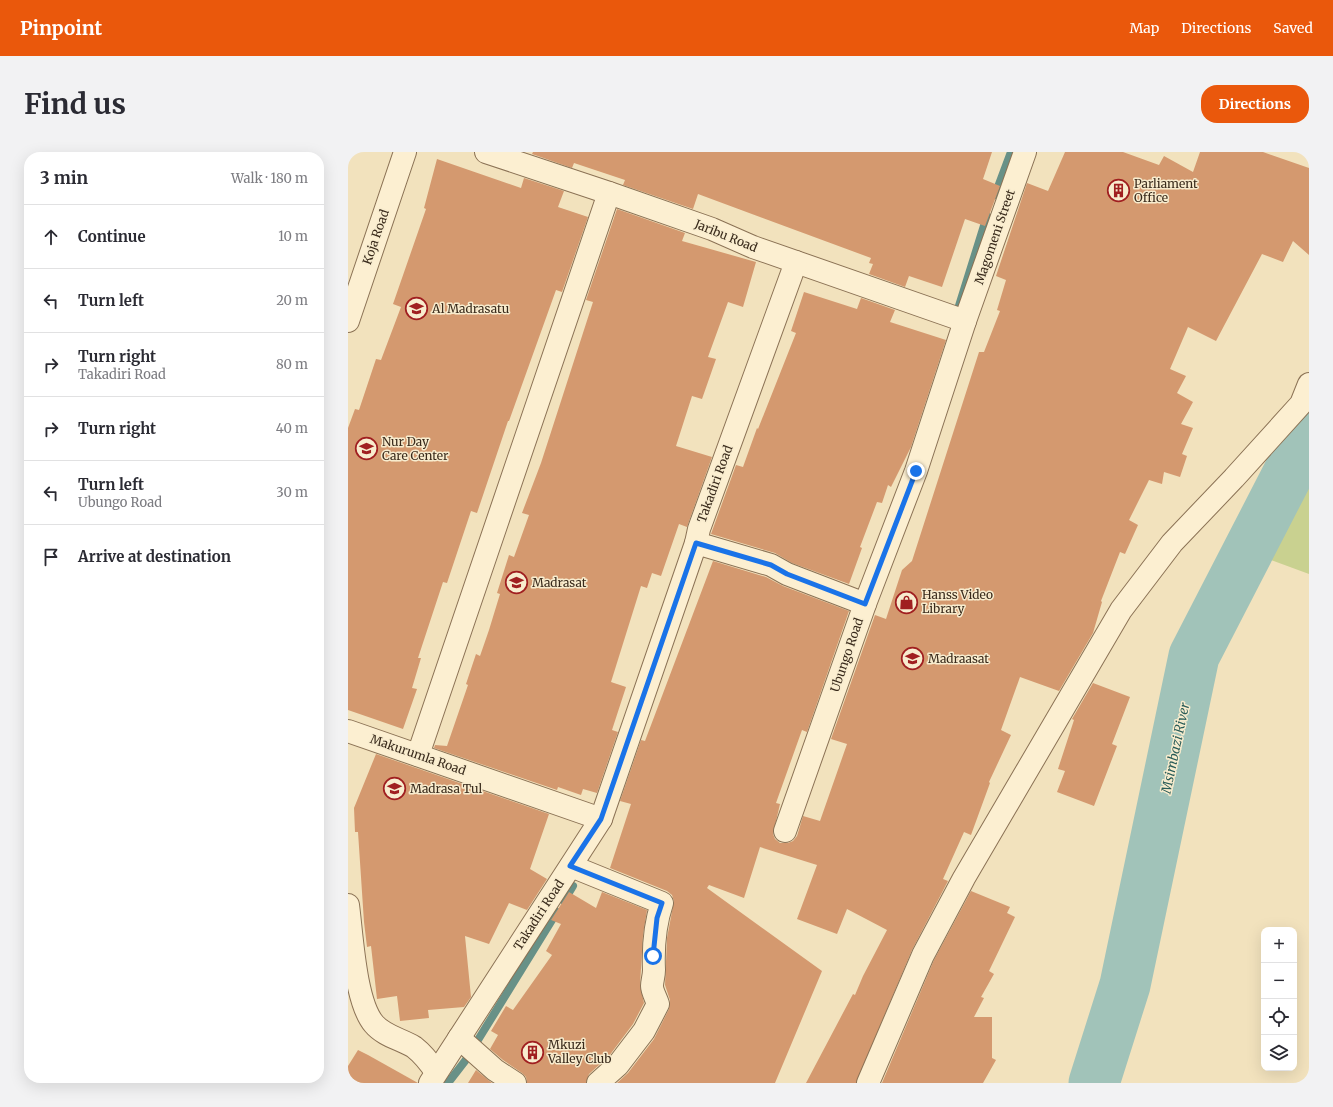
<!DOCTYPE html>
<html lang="en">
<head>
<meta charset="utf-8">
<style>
	body { margin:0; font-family:Merriweather,serif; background:#f2f2f3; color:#2b2b33 }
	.controls { position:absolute; right:12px; bottom:12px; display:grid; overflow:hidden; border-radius:8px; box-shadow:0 4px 16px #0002 }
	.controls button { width:36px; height:36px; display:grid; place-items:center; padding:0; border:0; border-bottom:1px solid #e1e1e2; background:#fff; color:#2b2b33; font:20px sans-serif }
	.stop { position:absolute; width:12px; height:12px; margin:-9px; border:3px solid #1a73e8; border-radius:50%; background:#fff }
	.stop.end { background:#1a73e8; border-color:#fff; box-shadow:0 1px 4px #0008 }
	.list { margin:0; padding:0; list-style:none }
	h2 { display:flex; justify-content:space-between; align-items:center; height:52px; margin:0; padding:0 16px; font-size:17px }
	h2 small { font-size:13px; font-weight:400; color:#7c7c81 }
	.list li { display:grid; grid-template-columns:26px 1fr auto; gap:12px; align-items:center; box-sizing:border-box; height:64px; padding:0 16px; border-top:1px solid #e1e1e2 }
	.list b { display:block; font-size:15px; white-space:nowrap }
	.list p { margin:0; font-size:13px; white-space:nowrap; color:#7c7c81 }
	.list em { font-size:13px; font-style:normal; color:#7c7c81 }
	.icon { flex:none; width:22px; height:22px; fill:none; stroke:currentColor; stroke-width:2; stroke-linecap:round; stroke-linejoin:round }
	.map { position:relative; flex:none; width:961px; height:931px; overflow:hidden; border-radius:16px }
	header { display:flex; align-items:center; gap:24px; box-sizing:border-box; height:56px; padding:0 20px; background:#ea580c; color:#fff }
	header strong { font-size:19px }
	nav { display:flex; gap:22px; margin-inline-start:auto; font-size:14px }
	.intro { display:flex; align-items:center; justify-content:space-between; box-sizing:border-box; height:96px; padding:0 24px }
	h1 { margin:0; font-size:28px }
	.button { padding:10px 18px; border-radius:16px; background:#ea580c; color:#fff; font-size:14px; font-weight:700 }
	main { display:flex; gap:24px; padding:0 24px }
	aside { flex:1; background:#fff; border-radius:16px; box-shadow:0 4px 16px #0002 }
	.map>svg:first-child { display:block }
	.green { fill:#c9d190 }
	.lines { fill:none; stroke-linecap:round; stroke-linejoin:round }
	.stream { stroke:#689187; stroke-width:8 }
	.river { stroke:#a1c3b9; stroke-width:51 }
	.building { fill:#d4996f }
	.street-casing { stroke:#8b7255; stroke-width:24 }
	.street { stroke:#fcefd1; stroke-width:22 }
	.route { stroke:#1a73e8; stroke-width:5 }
	.labels { text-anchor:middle; stroke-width:3; stroke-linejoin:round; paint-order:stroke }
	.poi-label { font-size:12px; fill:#392a1b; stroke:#f8ecce; text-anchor:start }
	.street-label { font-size:12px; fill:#392a1b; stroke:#f8ecce }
	.water-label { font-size:13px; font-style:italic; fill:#285b57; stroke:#f8ecce }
</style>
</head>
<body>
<header>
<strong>Pinpoint</strong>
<nav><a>Map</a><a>Directions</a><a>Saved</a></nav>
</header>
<div class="intro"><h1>Find us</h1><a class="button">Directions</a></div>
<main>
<aside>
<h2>3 min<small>Walk · 180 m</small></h2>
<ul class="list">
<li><svg class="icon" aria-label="ahead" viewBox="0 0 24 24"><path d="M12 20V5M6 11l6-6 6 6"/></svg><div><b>Continue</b></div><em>10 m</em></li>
<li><svg class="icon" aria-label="left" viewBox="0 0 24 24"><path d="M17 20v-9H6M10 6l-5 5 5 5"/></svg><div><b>Turn left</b></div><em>20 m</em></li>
<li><svg class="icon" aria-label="right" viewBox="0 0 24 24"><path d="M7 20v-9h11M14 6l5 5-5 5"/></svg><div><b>Turn right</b><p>Takadiri Road</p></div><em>80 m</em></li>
<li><svg class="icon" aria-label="right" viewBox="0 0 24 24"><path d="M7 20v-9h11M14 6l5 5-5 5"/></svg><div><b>Turn right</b></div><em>40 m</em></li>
<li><svg class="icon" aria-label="left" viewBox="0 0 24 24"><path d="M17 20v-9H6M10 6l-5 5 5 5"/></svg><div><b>Turn left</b><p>Ubungo Road</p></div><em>30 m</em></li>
<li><svg class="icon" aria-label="arrive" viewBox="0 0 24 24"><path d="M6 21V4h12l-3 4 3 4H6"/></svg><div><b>Arrive at destination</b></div></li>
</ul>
</aside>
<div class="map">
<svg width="961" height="931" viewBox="0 0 961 931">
	<rect width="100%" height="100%" fill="#f2e2bd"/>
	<polygon class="green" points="961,335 961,422 923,408"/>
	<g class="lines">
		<g class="stream">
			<polyline points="647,43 663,0"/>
			<polyline points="602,157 610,157 639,64"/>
			<polyline points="216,749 225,734"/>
			<polyline points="100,931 117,909 209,760"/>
		</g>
		<polyline class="river" points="746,931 777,833 846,504 961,281"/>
	</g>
	<g class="building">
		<polygon points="185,0 644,0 635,27 652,34 637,74 617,67 594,135 561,124 557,135 521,122 525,112 521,111 523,106 350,42 345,57 275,33 277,28 226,11 224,16 184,2"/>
		<polygon points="717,0 775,0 811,13 816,4 845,20 852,0 915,0 961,16 961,103 945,89 935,110 914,102 868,189 840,175 822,217 838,224 829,241 845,250 833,272 845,276 834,302 839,304 832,325 816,320 814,332 801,328 781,368 790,373 777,402 772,400 753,449 754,450 745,481 711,539 672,525 653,578 663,583 641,630 642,631 623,683 616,680 595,727 600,729 564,798 508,931 458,931 505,842 507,843 515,824 539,778 499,757 489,782 449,767 469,713 412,695 396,746 361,733 359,736 474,819 427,931 269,931 280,921 306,887 321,857 322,848 317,833 319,786 326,749 324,743 319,739 262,716 283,652 272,649 293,588 297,589 365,409 418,425 435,434 501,459 459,580 454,578 428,651 432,652 425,682 427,687 432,691 440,691 445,689 449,684 455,664 472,669 499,592 483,587 527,463 538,467 554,418 564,409 631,200 636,200 652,159 649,158 658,128 648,124 679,31 700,39"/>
		<polygon points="89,7 173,36 176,26 216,39 210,55 240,65 214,140 208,138 161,269 160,269 129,361 123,359 99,431 95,430 70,506 73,506 64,536 69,537 55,577 0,558 0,276 7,257 11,258 28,207 33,208 53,155 45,152 78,57 76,56"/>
		<polygon points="269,57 337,81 334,89 408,110 395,155 380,150 360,205 368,207 354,247 344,244 328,294 364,305 339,375 331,372 313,424 304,421 299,436 293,434 263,530 278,535 264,578 270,580 249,641 235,637 233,643 210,635 209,638 86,596 87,593 99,594 120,533 118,532 128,502 132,504 141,478 152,442 149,441 161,403 166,405 181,363 174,361 193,311 245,150 238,148"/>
		<polygon points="456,140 509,157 513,146 547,158 542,170 598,188 563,295 543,335 540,333 534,351 529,350 512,395 514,396 501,432 444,411 427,401 363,382 388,313 395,315 409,276 410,277 448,181 443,179"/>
		<polygon points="745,531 782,545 764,592 769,594 746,654 709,640 717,619 710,617 726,568 724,567"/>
		<polygon points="28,602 201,662 182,717 199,727 179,758 161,751 141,792 117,784 123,845 116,855 80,858 81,866 52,869 49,844 29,847 23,794 19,795 16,770 10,680 7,680 6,656"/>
		<polygon points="623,739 662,755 659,761 667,765 641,819 646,822 633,845 636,846 626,865 644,865 644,906 648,908 635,931 534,931 586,808"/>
		<polygon points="221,740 248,756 254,740 299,758 295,783 292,833 296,851 285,872 261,904 241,922 238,931 179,931 178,925 174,921 155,908 142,897 150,883 143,879 158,854 165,858 204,803 198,799 213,772 203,768"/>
		<polygon points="10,898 20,903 70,931 0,931 0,914"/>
		<polygon points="128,918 139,927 144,931 120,931"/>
	</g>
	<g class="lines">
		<defs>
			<g id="street">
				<polyline points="138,0 261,41 364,77 405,95 617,169"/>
				<polyline points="0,169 57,0"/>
				<polyline points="348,391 423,413 439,422 517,452"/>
				<polyline points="0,579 253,667"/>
				<polyline points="70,603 261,41"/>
				<polyline points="437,679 517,452 568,319 617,169 677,0"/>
				<path d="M 223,714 L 314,751 C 307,772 305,796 306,818 C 306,824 304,829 304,834 C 304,839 308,846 310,852 L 296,879 L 270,913 L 250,931"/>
				<path d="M 0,753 C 4,783 7,850 26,872 C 36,884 53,887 66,895 C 75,902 82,911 88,920"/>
				<polyline points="111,886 147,918 167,931"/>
				<polyline points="82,931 253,667 348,391 351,377 448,110"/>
				<polyline points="520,931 575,803 616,726 773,458 824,391 886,326 953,252 961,232"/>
			</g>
		</defs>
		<use href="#street" class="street-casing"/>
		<use href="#street" class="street"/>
	</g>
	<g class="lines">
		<polyline class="route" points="305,804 309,766 314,751 222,714 253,667 348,391 423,413 439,422 517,452 568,319"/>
	</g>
	<defs>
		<symbol id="building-ring" viewBox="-11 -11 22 22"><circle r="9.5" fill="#f8ecce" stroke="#a01f20" stroke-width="1.5"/><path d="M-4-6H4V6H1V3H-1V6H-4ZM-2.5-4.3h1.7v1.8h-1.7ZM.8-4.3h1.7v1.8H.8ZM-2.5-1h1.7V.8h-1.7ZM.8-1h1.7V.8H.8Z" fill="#a01f20"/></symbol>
		<symbol id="school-ring" viewBox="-11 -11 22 22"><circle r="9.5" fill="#f8ecce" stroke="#a01f20" stroke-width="1.5"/><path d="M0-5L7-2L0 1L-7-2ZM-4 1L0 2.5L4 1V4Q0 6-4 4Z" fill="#a01f20"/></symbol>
		<symbol id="shop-ring" viewBox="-11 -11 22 22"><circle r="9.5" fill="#f8ecce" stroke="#a01f20" stroke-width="1.5"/><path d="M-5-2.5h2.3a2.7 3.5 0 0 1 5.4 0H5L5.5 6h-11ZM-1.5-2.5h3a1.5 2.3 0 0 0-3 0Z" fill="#a01f20"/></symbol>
	</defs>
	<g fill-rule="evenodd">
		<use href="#building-ring" x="758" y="26" width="25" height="25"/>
		<use href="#school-ring" x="56" y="144" width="25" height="25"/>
		<use href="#school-ring" x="6" y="284" width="25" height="25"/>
		<use href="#school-ring" x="156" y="418" width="25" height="25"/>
		<use href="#shop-ring" x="546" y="438" width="25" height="25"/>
		<use href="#school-ring" x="552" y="494" width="25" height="25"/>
		<use href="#school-ring" x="34" y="624" width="25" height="25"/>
		<use href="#building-ring" x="172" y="888" width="25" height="25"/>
	</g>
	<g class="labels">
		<g class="poi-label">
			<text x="786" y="36">Parliament<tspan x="786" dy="14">Office</tspan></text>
			<text x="84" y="161">Al Madrasatu</text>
			<text x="34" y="294">Nur Day<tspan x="34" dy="14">Care Center</tspan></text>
			<text x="184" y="435">Madrasat</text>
			<text x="574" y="447">Hanss Video<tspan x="574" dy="14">Library</tspan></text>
			<text x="580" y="511">Madraasat</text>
			<text x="62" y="641">Madrasa Tul</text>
			<text x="200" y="897">Mkuzi<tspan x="200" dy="14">Valley Club</tspan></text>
		</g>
		<g class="street-label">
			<text transform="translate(378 84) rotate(22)" y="4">Jaribu Road</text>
			<text transform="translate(28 85) rotate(-71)" y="4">Koja Road</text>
			<text transform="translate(647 85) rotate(-71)" y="4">Magomeni Street</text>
			<text transform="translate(367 332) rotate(-70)" y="4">Takadiri Road</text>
			<text transform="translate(499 503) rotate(-71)" y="4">Ubungo Road</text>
			<text transform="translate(70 603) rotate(19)" y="4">Makurumla Road</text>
			<text transform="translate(191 763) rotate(-57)" y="4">Takadiri Road</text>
		</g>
		<g class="water-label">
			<text transform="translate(827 596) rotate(-78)" y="5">Msimbazi River</text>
		</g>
	</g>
</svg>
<div class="controls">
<button>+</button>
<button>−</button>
<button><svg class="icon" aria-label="locate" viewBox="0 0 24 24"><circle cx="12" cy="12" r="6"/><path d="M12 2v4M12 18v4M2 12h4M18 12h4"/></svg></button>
<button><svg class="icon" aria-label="layers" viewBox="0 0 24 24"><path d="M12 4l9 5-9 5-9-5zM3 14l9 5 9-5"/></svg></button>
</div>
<div class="stop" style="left:305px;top:804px"></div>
<div class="stop end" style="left:568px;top:319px"></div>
</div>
</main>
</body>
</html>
